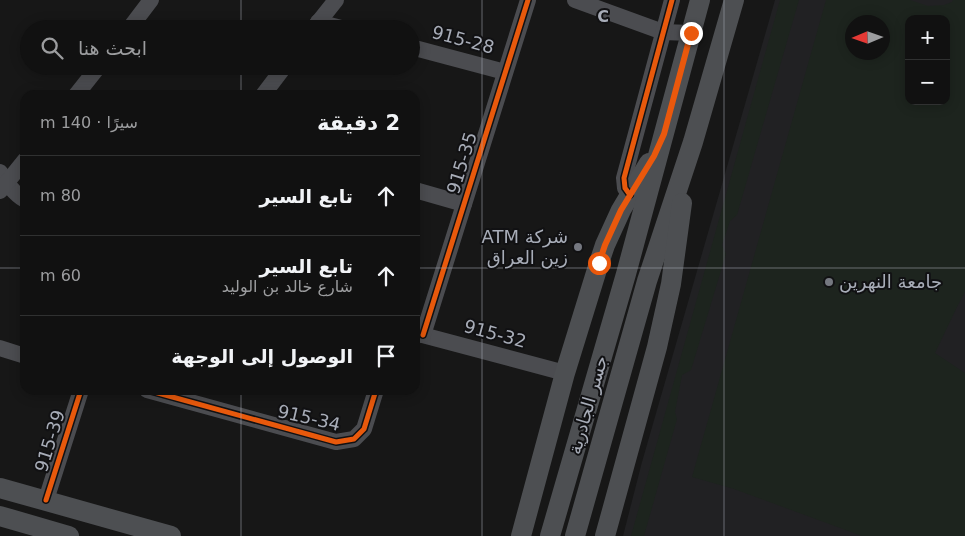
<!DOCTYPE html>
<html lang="ar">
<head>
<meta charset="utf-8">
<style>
	body { margin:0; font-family:"DejaVu Sans","Noto Sans Arabic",sans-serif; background:#1e1f1f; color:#f1f3f6; direction:rtl }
	.controls { position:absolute; right:15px; top:15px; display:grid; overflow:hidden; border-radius:10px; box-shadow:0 2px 12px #0003 }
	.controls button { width:45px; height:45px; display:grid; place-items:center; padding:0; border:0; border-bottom:1px solid #303131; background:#111; color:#f1f3f6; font:25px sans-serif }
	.compass { position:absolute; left:845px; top:15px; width:45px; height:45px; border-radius:50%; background:#111; box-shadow:0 2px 12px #0003; rotate:268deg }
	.stop { position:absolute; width:15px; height:15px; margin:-11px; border:4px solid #ea580c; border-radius:50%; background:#fff }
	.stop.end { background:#ea580c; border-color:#fff; box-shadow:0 1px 5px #0008 }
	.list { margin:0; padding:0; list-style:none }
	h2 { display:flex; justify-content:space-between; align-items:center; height:65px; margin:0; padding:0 20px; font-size:21px }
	h2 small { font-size:16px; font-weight:400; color:#9c9d9f }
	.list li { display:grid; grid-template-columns:32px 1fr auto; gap:15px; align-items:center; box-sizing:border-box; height:80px; padding:0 20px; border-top:1px solid #303131 }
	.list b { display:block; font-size:19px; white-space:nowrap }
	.list p { margin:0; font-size:16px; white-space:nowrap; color:#9c9d9f }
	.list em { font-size:16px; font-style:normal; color:#9c9d9f }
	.icon { flex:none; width:28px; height:28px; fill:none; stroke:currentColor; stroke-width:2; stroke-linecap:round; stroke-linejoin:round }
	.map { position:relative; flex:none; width:965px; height:536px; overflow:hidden; direction:ltr }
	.search { position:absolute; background:#111; box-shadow:0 2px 12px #0003; left:20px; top:20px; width:400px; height:55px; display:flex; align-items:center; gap:12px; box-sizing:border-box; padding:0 18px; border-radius:28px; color:#9c9d9f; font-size:19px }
	.panel { position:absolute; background:#111; box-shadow:0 2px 12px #0003; left:20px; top:90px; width:400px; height:305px; border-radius:15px; direction:rtl }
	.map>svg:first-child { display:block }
	.built { fill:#212123; fill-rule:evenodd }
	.green { fill:#1d241e; fill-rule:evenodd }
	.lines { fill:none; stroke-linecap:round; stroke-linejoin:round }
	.minor { stroke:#4b4c50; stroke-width:16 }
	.major { stroke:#4d4f52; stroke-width:20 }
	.cycleway-casing { stroke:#111113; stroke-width:8 }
	.cycleway { stroke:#e8590c; stroke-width:5 }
	.route { stroke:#ea580c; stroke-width:6 }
	.grid { fill:none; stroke:#a8adb8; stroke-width:1; stroke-opacity:0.55 }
	.poi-dot { fill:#757880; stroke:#111113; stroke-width:2 }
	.labels { text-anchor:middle; stroke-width:4; stroke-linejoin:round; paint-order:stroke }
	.street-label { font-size:18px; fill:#a8adb8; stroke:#111113 }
	.poi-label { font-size:18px; fill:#a8adb8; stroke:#111113; text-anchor:end }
	.grid-label { font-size:16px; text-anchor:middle; font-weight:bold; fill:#a8adb8; stroke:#111113; stroke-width:4; stroke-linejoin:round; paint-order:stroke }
</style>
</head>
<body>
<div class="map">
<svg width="965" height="536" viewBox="0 0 965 536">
	<rect width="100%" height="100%" fill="#171717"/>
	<path class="built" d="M 775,0 L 965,0 L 965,536 L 623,536 L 642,462 ZM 909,19 L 946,19 L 946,101 L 909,101 ZM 852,22 L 882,22 L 882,52 L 852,52 Z"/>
	<g class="green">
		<polygon points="780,0 799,0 737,215 730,221 722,245 726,254 691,370 682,375 675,412 677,419 644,536 631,536"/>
		<path d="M 826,0 L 910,0 L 928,6 L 944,5 L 952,2 L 953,0 L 965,0 L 965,292 L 957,307 L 935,353 L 965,373 L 965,536 L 862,536 L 734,489 L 692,477 ZM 909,19 L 946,19 L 946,101 L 909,101 ZM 852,22 L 882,22 L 882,52 L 852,52 Z"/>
	</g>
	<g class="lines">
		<g class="minor">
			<polyline points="575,0 663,32 691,33"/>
			<polyline points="318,22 345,29"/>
			<polyline points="129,29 151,0"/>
			<polyline points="313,29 336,0"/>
			<polyline points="411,47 505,72"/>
			<polyline points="76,95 99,66"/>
			<polyline points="263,95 285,66"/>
			<path d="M 0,172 C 7,183 14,194 25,200"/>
			<polyline points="415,190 464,204"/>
			<polyline points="0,191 25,160"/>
			<polyline points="630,195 625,188 624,178 672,0"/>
			<polyline points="415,333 565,373"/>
			<polyline points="423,335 528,0"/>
			<polyline points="0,348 25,356"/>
			<polyline points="147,390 336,442 354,439 364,429 376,390"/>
			<polyline points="46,500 81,390"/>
		</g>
		<g class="major">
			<polyline points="0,488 171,536"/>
			<polyline points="0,516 69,536"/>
			<polyline points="521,536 565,373 599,263 605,245 621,210 649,163"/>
			<polyline points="550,536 626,274 700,0"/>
			<polyline points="575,536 647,281 693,142 734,0"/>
			<polyline points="605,536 657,347 671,284 682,203"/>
		</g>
		<defs>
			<g id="cycleway">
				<polyline points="630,195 625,188 624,178 672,0"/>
				<polyline points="423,335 528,0"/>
				<polyline points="147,390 336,442 354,439 364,429 376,390"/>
				<polyline points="46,500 81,390"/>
			</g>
		</defs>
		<use href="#cycleway" class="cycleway-casing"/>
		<use href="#cycleway" class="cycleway"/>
	</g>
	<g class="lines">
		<polyline class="route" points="599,263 605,245 621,210 654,156 664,134 691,33"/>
	</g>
	<path class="grid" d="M 241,0 L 241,29M 482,0 L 482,536M 724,0 L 724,536M 241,66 L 241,95M 0,268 L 25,268M 415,268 L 965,268M 241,390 L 241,536"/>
	<g class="poi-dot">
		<circle cx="578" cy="247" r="5"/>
		<circle cx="829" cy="282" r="5"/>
	</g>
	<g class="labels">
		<g class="street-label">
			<text transform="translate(463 40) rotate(15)" y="6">915-28</text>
			<text transform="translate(462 163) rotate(-73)" y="6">915-35</text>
			<text transform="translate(495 334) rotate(15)" y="6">915-32</text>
			<text transform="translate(588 405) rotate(-74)" y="6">جسر الجادرية</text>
			<text transform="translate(309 418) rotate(13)" y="6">915-34</text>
			<text transform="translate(50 441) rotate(-73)" y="6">915-39</text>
		</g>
		<g class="poi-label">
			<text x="568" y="243">ATM شركة<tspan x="568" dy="21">زين العراق</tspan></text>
			<text x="839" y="288" text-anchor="start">جامعة النهرين</text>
		</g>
	</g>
	<g class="grid-label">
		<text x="603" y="22">C</text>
	</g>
</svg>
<div class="controls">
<button>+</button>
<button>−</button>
</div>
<svg class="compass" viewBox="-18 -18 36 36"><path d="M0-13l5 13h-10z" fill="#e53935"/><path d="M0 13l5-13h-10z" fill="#9c9d9f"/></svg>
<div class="stop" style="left:599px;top:263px"></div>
<div class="stop end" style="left:691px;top:33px"></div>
<div class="search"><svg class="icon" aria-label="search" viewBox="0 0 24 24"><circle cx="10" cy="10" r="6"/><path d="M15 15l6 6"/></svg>ابحث هنا</div>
<section class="panel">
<h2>2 دقيقة<small>سيرًا · 140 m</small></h2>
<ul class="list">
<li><svg class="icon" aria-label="ahead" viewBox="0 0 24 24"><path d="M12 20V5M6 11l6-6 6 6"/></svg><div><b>تابع السير</b></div><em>80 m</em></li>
<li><svg class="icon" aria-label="ahead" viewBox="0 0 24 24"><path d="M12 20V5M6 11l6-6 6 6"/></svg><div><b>تابع السير</b><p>شارع خالد بن الوليد</p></div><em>60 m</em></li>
<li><svg class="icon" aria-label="arrive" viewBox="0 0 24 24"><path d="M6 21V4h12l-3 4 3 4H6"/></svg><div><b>الوصول إلى الوجهة</b></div></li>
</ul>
</section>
</div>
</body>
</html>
